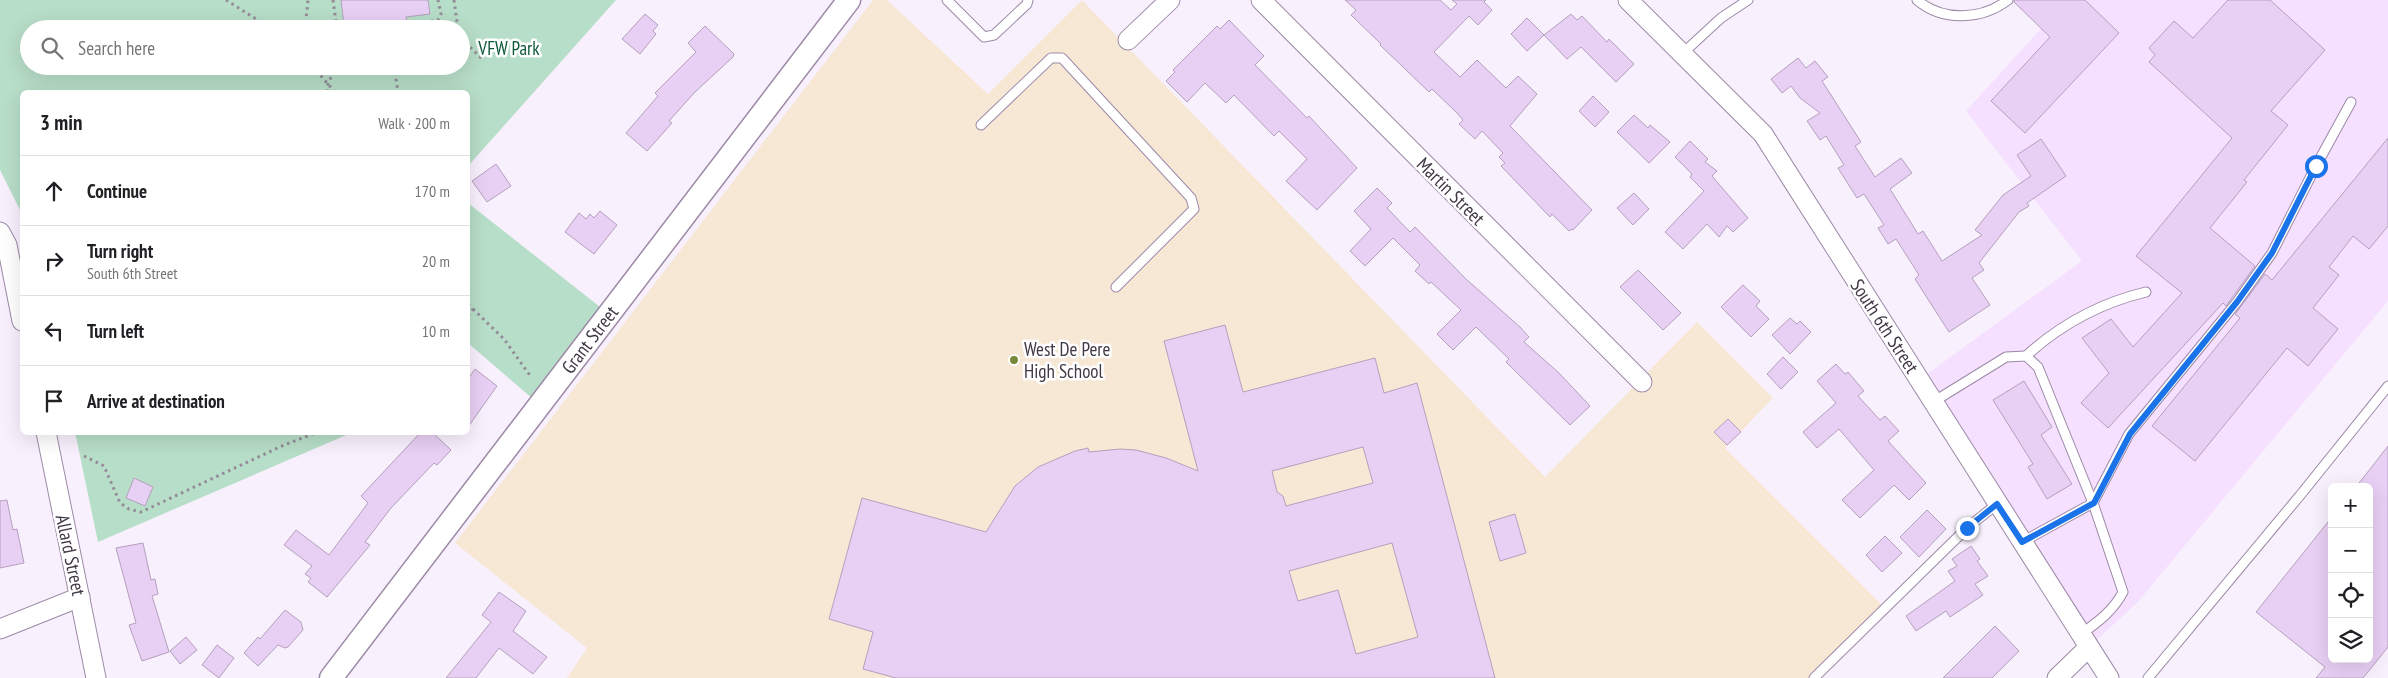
<!DOCTYPE html>
<html lang="en">
<head>
<meta charset="utf-8">
<style>
	body { margin:0; font-family:"PT Sans Narrow",sans-serif; background:#f2f2f2; color:#202124 }
	.controls { position:absolute; right:15px; bottom:15px; display:grid; overflow:hidden; border-radius:8px; box-shadow:0 5px 20px #0002 }
	.controls button { width:45px; height:45px; display:grid; place-items:center; padding:0; border:0; border-bottom:1px solid #e0e0e0; background:#fff; color:#202124; font:25px sans-serif }
	.stop { position:absolute; width:15px; height:15px; margin:-11px; border:4px solid #1a73e8; border-radius:50%; background:#fff }
	.stop.end { background:#1a73e8; border-color:#fff; box-shadow:0 1px 5px #0008 }
	.list { margin:0; padding:0; list-style:none }
	h2 { display:flex; justify-content:space-between; align-items:center; height:65px; margin:0; padding:0 20px; font-size:21px }
	h2 small { font-size:16px; font-weight:400; color:#757577 }
	.list li { display:grid; grid-template-columns:32px 1fr auto; gap:15px; align-items:center; box-sizing:border-box; height:70px; padding:0 20px; border-top:1px solid #e0e0e0 }
	.list b { display:block; font-size:19px; white-space:nowrap }
	.list p { margin:0; font-size:16px; white-space:nowrap; color:#757577 }
	.list em { font-size:16px; font-style:normal; color:#757577 }
	.icon { flex:none; width:28px; height:28px; fill:none; stroke:currentColor; stroke-width:2; stroke-linecap:round; stroke-linejoin:round }
	.map { position:relative; flex:none; width:2388px; height:678px; overflow:hidden }
	.search { position:absolute; background:#fff; box-shadow:0 5px 20px #0002; left:20px; top:20px; width:450px; height:55px; display:flex; align-items:center; gap:12px; box-sizing:border-box; padding:0 18px; border-radius:28px; color:#757577; font-size:19px }
	.panel { position:absolute; background:#fff; box-shadow:0 5px 20px #0002; left:20px; top:90px; width:450px; height:345px; border-radius:8px }
	.map>svg:first-child { display:block }
	.built { fill:#f5e0ff }
	.education { fill:#f7e7d5 }
	.green { fill:#b7dec8; fill-rule:evenodd }
	.building { fill:#e8cff4; stroke:#b4a0bd; fill-rule:evenodd }
	.lines { fill:none; stroke-linecap:round; stroke-linejoin:round }
	.service-casing { stroke:#9c89a6; stroke-width:11 }
	.minor-casing { stroke:#9c89a6; stroke-width:21 }
	.tertiary-casing { stroke:#9c89a6; stroke-width:25 }
	.path { stroke:#948b98; stroke-width:3; stroke-dasharray:2.5 4; stroke-linecap:butt }
	.service { stroke:#fff; stroke-width:9 }
	.minor { stroke:#fff; stroke-width:19 }
	.tertiary { stroke:#fff; stroke-width:22 }
	.route { stroke:#1a73e8; stroke-width:6 }
	.poi-dot { fill:#778939; stroke:#fff; stroke-width:2 }
	.labels { text-anchor:middle; stroke-width:5; stroke-linejoin:round; paint-order:stroke }
	.park-label { font-size:19px; fill:#0f593a; stroke:#fff }
	.street-label { font-size:19px; fill:#403844; stroke:#fff }
	.poi-label { font-size:19px; fill:#403844; stroke:#fff; text-anchor:start }
</style>
</head>
<body>
<div class="map">
<svg width="2388" height="678" viewBox="0 0 2388 678">
	<rect width="100%" height="100%" fill="#f9f0fd"/>
	<polygon class="built" points="2067,0 2388,0 2388,301 2137,603 2089,647 1919,380 2082,261 1966,111"/>
	<polygon class="education" points="873,0 887,0 988,94 1082,0 1545,477 1697,322 1773,398 1725,448 1882,605 1809,678 567,678 587,648 455,543"/>
	<g class="green">
		<path d="M 0,0 L 616,0 L 468,166 L 468,92 L 22,92 L 22,214 L 0,170 ZM 29,29 L 461,29 L 461,66 L 29,66 Z"/>
		<polygon points="468,203 609,314 540,405 468,343"/>
		<polygon points="75,432 351,433 98,542"/>
	</g>
	<g class="building">
		<polygon points="341,0 428,0 430,14 406,17 407,23 369,27 369,22 344,25"/>
		<polygon points="1345,0 1440,0 1451,10 1457,4 1452,0 1486,0 1484,2 1492,10 1478,25 1469,16 1434,52 1460,77 1477,60 1506,88 1518,76 1537,94 1510,126 1592,210 1573,230 1572,229 1569,231 1552,214 1550,217 1501,166 1505,163 1499,157 1503,153 1482,131 1475,139 1459,124 1463,120 1457,113 1432,89 1429,92 1380,45 1381,44 1351,15 1356,10"/>
		<polygon points="2014,0 2085,0 2119,33 2025,133 1991,101 2050,37 2014,2"/>
		<polygon points="2228,0 2270,0 2325,50 2271,111 2288,125 2244,180 2247,182 2210,228 2255,266 2226,306 2223,303 2108,428 2081,403 2109,373 2082,338 2111,319 2133,347 2182,293 2136,256 2232,138 2149,62 2155,55 2149,48 2174,21 2193,38"/>
		<polygon points="645,14 658,25 653,31 656,34 640,54 622,39"/>
		<polygon points="1571,14 1577,20 1582,16 1607,42 1609,39 1634,64 1616,82 1581,47 1567,59 1544,35"/>
		<polygon points="1527,18 1544,35 1527,51 1511,34"/>
		<polygon points="1229,20 1264,56 1255,65 1307,118 1309,116 1357,168 1317,210 1286,181 1307,159 1279,131 1274,136 1234,95 1226,103 1205,83 1187,102 1166,81 1175,72 1173,70 1217,26 1220,29"/>
		<polygon points="705,26 734,54 733,57 695,92 669,121 672,123 647,151 626,133 658,96 655,93 696,52 688,43"/>
		<polygon points="1798,58 1806,68 1815,61 1828,77 1822,81 1861,142 1855,146 1875,177 1901,158 1912,173 1890,189 1918,234 1923,231 1942,261 1982,235 1975,230 2003,195 2031,176 2017,155 2041,139 2066,176 2027,203 2029,206 2019,212 1979,263 1984,270 1972,278 1990,305 1949,332 1915,279 1919,275 1896,239 1888,244 1878,228 1884,225 1864,194 1857,198 1838,168 1844,165 1826,136 1820,140 1807,121 1820,113 1800,98 1791,86 1782,93 1771,79"/>
		<polygon points="1593,96 1609,112 1595,127 1579,111"/>
		<polygon points="1634,115 1648,128 1650,125 1670,142 1649,163 1617,132"/>
		<polygon points="2388,138 2388,226 2369,249 2353,236 2329,267 2339,275 2313,308 2338,329 2308,366 2287,348 2195,461 2152,426 2240,318 2235,314 2265,274 2272,280"/>
		<polygon points="1690,141 1708,159 1705,162 1717,171 1712,176 1748,218 1733,232 1727,226 1719,237 1707,224 1683,249 1665,232 1704,191 1690,177 1692,174 1675,157"/>
		<polygon points="496,164 511,186 487,202 472,181"/>
		<polygon points="1377,188 1392,203 1387,208 1410,232 1415,227 1466,279 1520,327 1529,337 1524,342 1559,373 1590,406 1570,425 1506,362 1509,359 1476,327 1453,350 1437,334 1461,310 1431,282 1429,284 1415,271 1420,265 1393,238 1365,266 1350,251 1371,229 1354,211"/>
		<polygon points="1634,193 1649,209 1633,225 1617,208"/>
		<polygon points="600,211 617,225 594,254 565,232 579,213 586,219 590,214 594,218"/>
		<polygon points="1638,270 1681,313 1663,330 1620,287"/>
		<polygon points="1743,285 1760,301 1756,306 1769,319 1751,337 1721,307"/>
		<polygon points="1790,318 1797,324 1800,321 1811,332 1790,354 1772,335"/>
		<path d="M 1225,325 L 1243,392 L 1375,358 L 1384,393 L 1417,383 L 1495,678 L 896,678 L 863,669 L 873,632 L 829,619 L 862,498 L 986,532 L 1015,486 L 1038,467 L 1075,451 L 1088,448 L 1089,452 L 1120,449 L 1136,450 L 1166,458 L 1198,471 L 1164,341 ZM 1363,447 L 1373,483 L 1286,506 L 1283,496 L 1277,492 L 1272,471 ZM 1392,543 L 1418,637 L 1356,654 L 1338,590 L 1298,601 L 1289,571 Z"/>
		<polygon points="1783,357 1798,372 1781,389 1767,374"/>
		<polygon points="1836,364 1845,374 1848,372 1864,391 1858,396 1880,420 1885,416 1899,431 1888,441 1926,483 1909,500 1894,485 1860,518 1842,500 1874,470 1839,429 1817,448 1803,432 1836,403 1817,381"/>
		<polygon points="475,369 497,386 468,427 468,379"/>
		<polygon points="2024,381 2052,427 2041,435 2072,484 2047,499 2028,467 2033,464 1993,400"/>
		<polygon points="1728,419 1741,432 1727,445 1714,432"/>
		<polygon points="421,432 432,432 451,450 437,465 434,463 391,508 365,542 370,545 327,597 308,582 311,578 305,574 312,566 284,545 296,530 329,555 368,503 361,496"/>
		<polygon points="2388,446 2388,647 2363,678 2316,678 2325,667 2256,612 2332,517 2332,659 2369,659 2369,487 2356,487"/>
		<polygon points="134,478 153,487 145,506 126,498"/>
		<polygon points="7,500 13,530 17,529 24,563 0,568 0,501"/>
		<polygon points="1927,510 1946,529 1919,557 1900,537"/>
		<polygon points="1515,514 1526,553 1500,561 1489,522"/>
		<polygon points="1885,536 1902,553 1882,572 1866,555"/>
		<polygon points="143,543 151,580 155,579 158,594 152,596 169,652 142,661 129,625 136,623 116,548"/>
		<polygon points="1971,546 1980,559 1977,561 1988,576 1975,584 1983,595 1950,617 1946,611 1916,631 1906,616 1955,581 1948,571 1957,566 1952,559"/>
		<polygon points="499,592 526,611 513,631 547,657 533,674 499,648 476,678 446,678 491,622 482,615"/>
		<polygon points="285,610 301,622 303,630 288,647 285,648 278,645 258,666 244,653 258,637 260,639"/>
		<polygon points="1995,626 2019,651 1992,678 1943,678"/>
		<polygon points="186,637 197,650 180,664 170,651"/>
		<polygon points="217,645 234,658 219,678 202,665"/>
	</g>
	<g class="lines">
		<defs>
			<g id="service">
				<polyline points="947,0 984,37 994,35 1027,4 1028,0"/>
				<path d="M 1917,0 C 1943,22 1982,20 2008,0"/>
				<polyline points="1682,54 1721,18 1748,0"/>
				<polyline points="981,125 1051,58 1062,58 1191,198 1194,209 1116,287"/>
				<path d="M 2026,356 C 2061,324 2100,303 2146,292"/>
				<path d="M 1933,402 L 2006,357 L 2026,356 L 2038,367 L 2093,503 L 2123,592 C 2113,611 2098,622 2081,634"/>
				<polyline points="2022,542 2093,503 2129,434 2237,302 2272,253 2316,166 2351,102"/>
				<polyline points="1814,678 1967,528 1997,504"/>
				<polyline points="2148,678 2302,493 2388,386"/>
			</g>
			<g id="minor">
				<polyline points="1261,0 1642,382"/>
				<polyline points="1628,0 1763,134 2109,678"/>
				<polyline points="1128,40 1170,0"/>
				<polyline points="0,232 7,245 22,321"/>
				<polyline points="46,432 96,678"/>
				<polyline points="0,629 80,597"/>
				<polyline points="2057,678 2089,647"/>
			</g>
			<g id="tertiary">
				<path id="s1" d="M 331,678 L 849,0"/>
			</g>
		</defs>
		<use href="#service" class="service-casing"/>
		<use href="#minor" class="minor-casing"/>
		<use href="#tertiary" class="tertiary-casing"/>
		<g class="path">
			<polyline points="226,0 272,29"/>
			<polyline points="333,0 337,29"/>
			<polyline points="454,0 458,29"/>
			<polyline points="305,29 308,0"/>
			<polyline points="386,29 438,20 441,14 438,0"/>
			<polyline points="461,38 484,61"/>
			<polyline points="312,66 335,92"/>
			<polyline points="394,66 398,92"/>
			<polyline points="327,92 328,84 336,66"/>
			<polyline points="468,304 473,309 468,316"/>
			<polyline points="473,309 504,339 531,377"/>
			<polyline points="84,456 104,466 120,503 129,509 141,512 284,445 318,432"/>
		</g>
		<use href="#service" class="service"/>
		<use href="#minor" class="minor"/>
		<use href="#tertiary" class="tertiary"/>
	</g>
	<g class="lines">
		<polyline class="route" points="1967,528 1997,504 2022,542 2094,503 2130,434 2237,302 2272,253 2316,166"/>
	</g>
	<circle class="poi-dot" cx="1014" cy="360" r="5"/>
	<g class="labels">
		<g class="park-label">
			<text x="509" y="55">VFW Park</text>
		</g>
		<g class="street-label">
			<text transform="translate(1451 191) rotate(45)" y="7">Martin Street</text>
			<text transform="translate(1885 326) rotate(57)" y="7">South 6th Street</text>
			<text dy="7" stroke="none"><textPath href="#s1" startOffset="426">Grant Street</textPath></text>
			<text transform="translate(71 555) rotate(78)" y="7">Allard Street</text>
		</g>
		<g class="poi-label">
			<text x="1024" y="356">West De Pere<tspan x="1024" dy="22">High School</tspan></text>
		</g>
	</g>
</svg>
<div class="controls">
<button>+</button>
<button>−</button>
<button><svg class="icon" aria-label="locate" viewBox="0 0 24 24"><circle cx="12" cy="12" r="6"/><path d="M12 2v4M12 18v4M2 12h4M18 12h4"/></svg></button>
<button><svg class="icon" aria-label="layers" viewBox="0 0 24 24"><path d="M12 4l9 5-9 5-9-5zM3 14l9 5 9-5"/></svg></button>
</div>
<div class="stop" style="left:2316px;top:166px"></div>
<div class="stop end" style="left:1967px;top:528px"></div>
<div class="search"><svg class="icon" aria-label="search" viewBox="0 0 24 24"><circle cx="10" cy="10" r="6"/><path d="M15 15l6 6"/></svg>Search here</div>
<section class="panel">
<h2>3 min<small>Walk · 200 m</small></h2>
<ul class="list">
<li><svg class="icon" aria-label="ahead" viewBox="0 0 24 24"><path d="M12 20V5M6 11l6-6 6 6"/></svg><div><b>Continue</b></div><em>170 m</em></li>
<li><svg class="icon" aria-label="right" viewBox="0 0 24 24"><path d="M7 20v-9h11M14 6l5 5-5 5"/></svg><div><b>Turn right</b><p>South 6th Street</p></div><em>20 m</em></li>
<li><svg class="icon" aria-label="left" viewBox="0 0 24 24"><path d="M17 20v-9H6M10 6l-5 5 5 5"/></svg><div><b>Turn left</b></div><em>10 m</em></li>
<li><svg class="icon" aria-label="arrive" viewBox="0 0 24 24"><path d="M6 21V4h12l-3 4 3 4H6"/></svg><div><b>Arrive at destination</b></div></li>
</ul>
</section>
</div>
</body>
</html>
